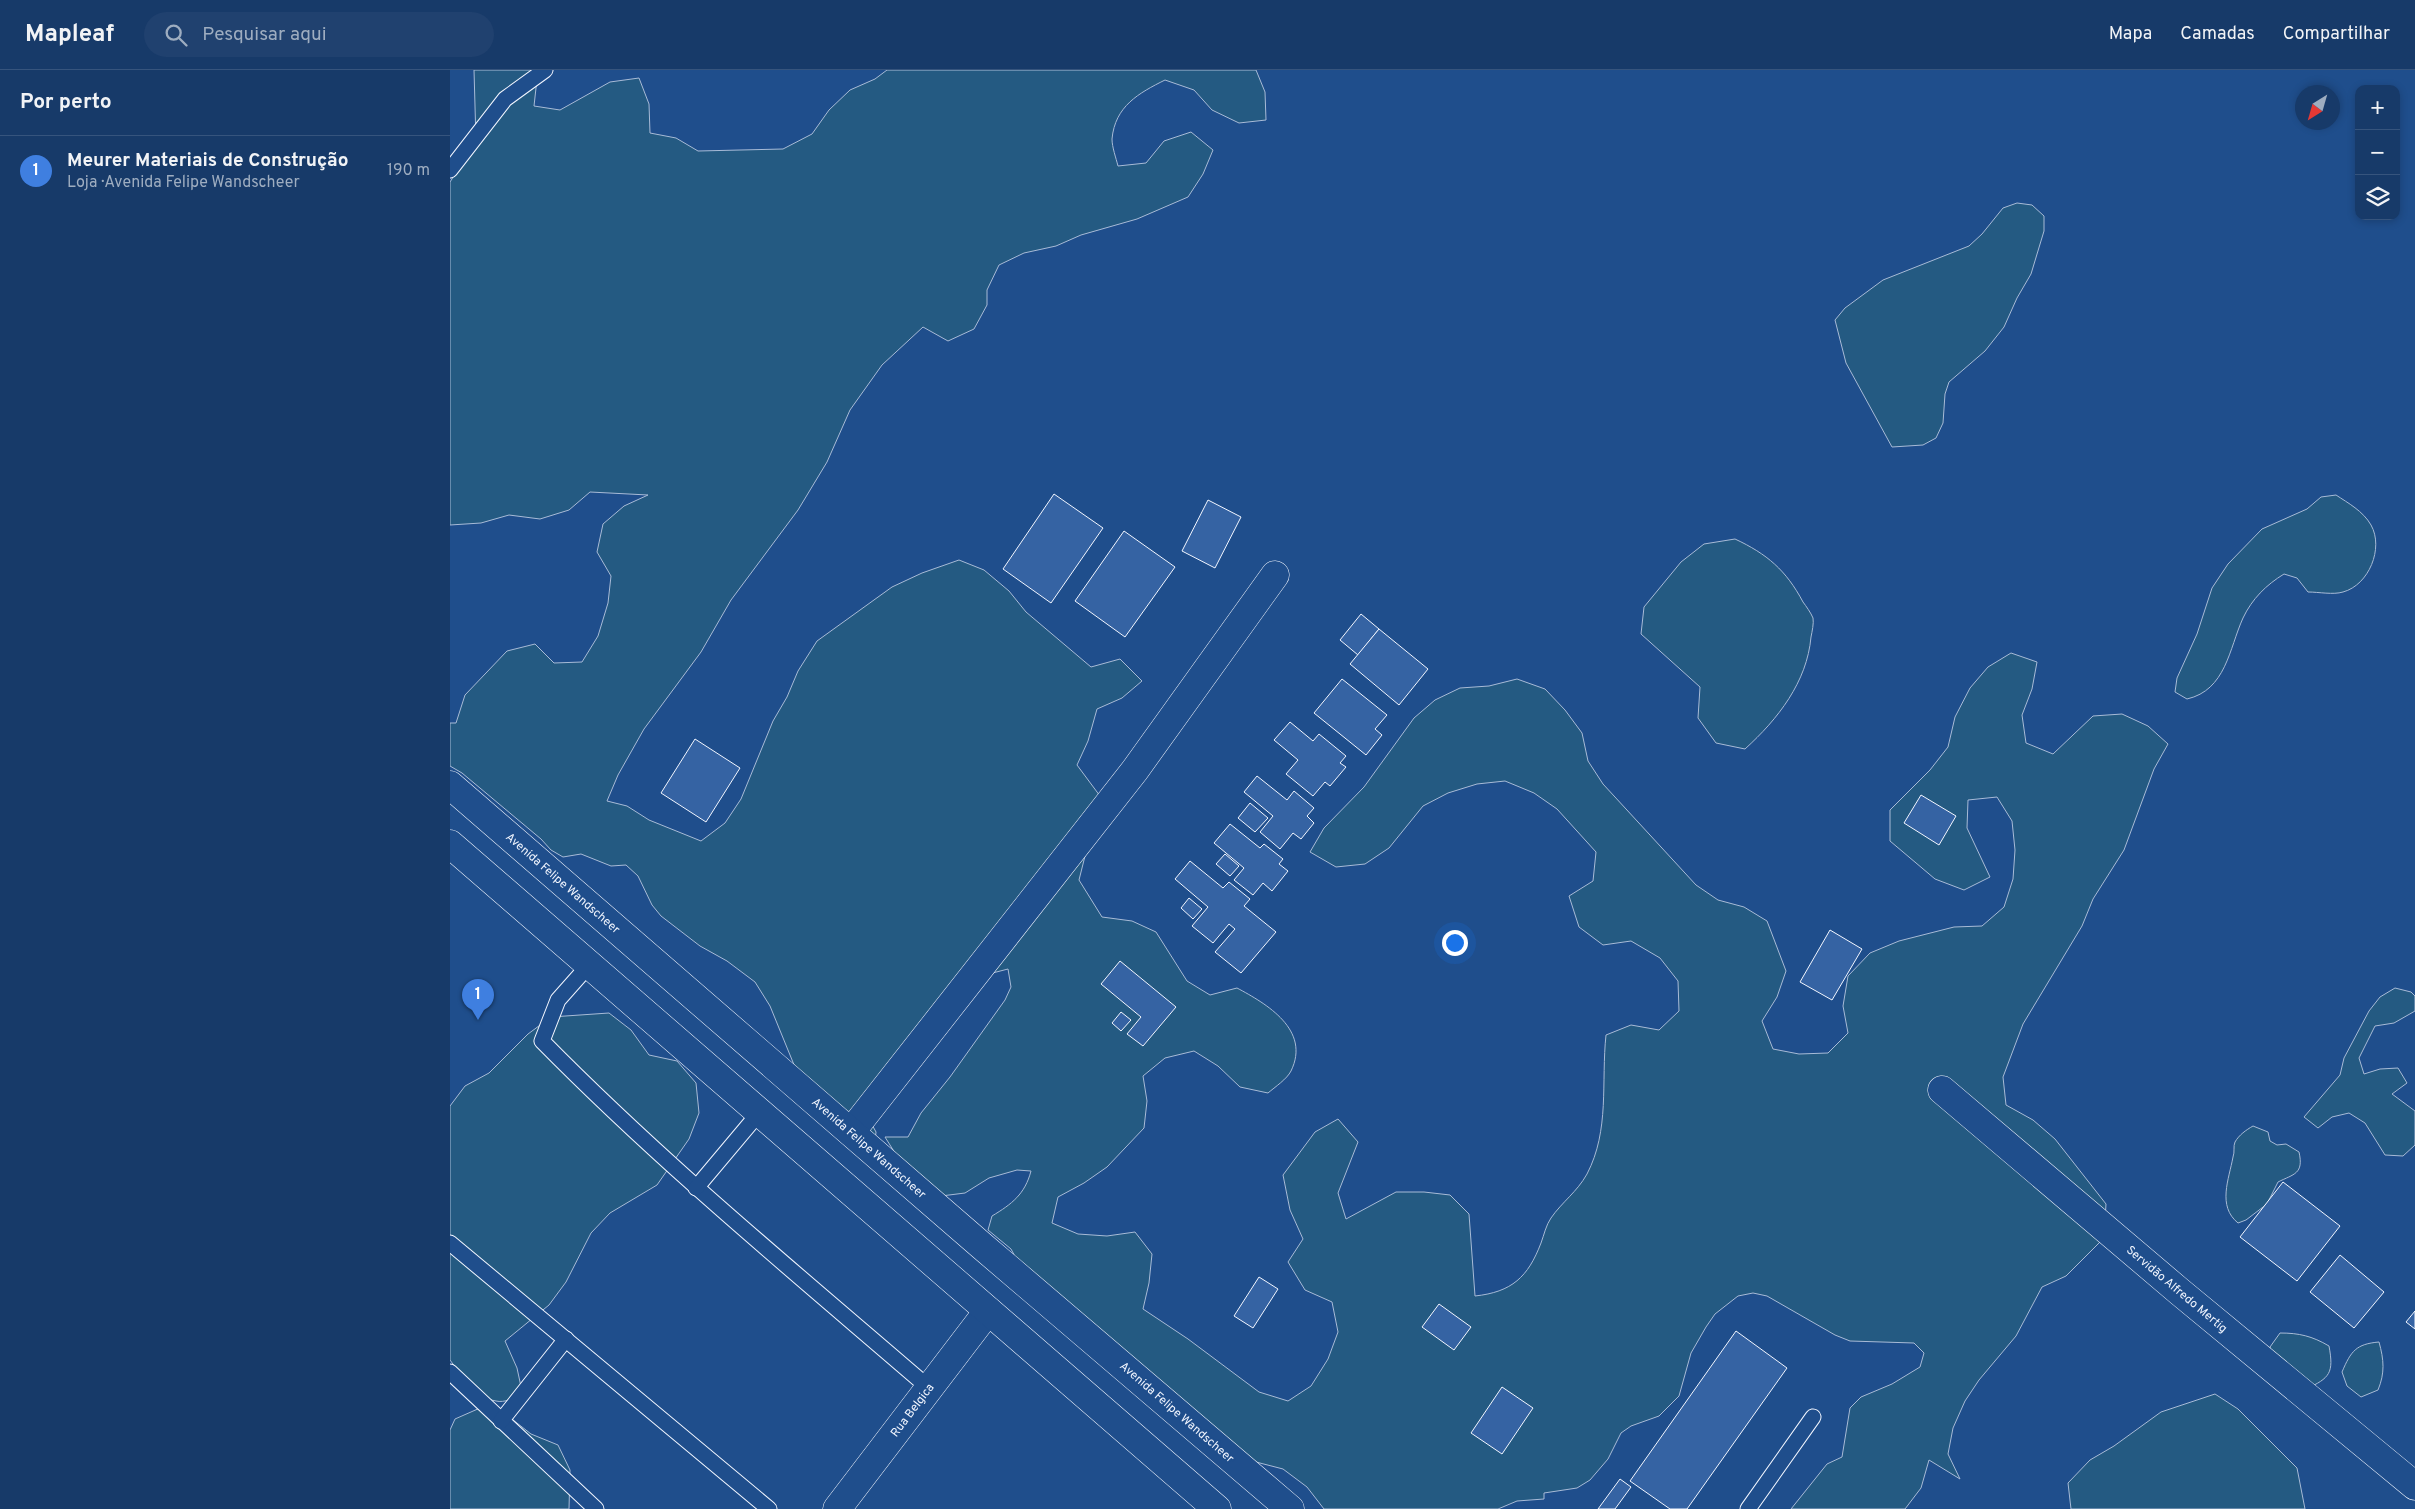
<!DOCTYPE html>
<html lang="pt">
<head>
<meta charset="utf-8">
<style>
	body { margin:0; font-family:Overpass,sans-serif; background:#20416f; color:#f1f3f6 }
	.controls { position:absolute; right:15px; top:15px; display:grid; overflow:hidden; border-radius:10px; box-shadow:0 2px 8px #0003 }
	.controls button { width:45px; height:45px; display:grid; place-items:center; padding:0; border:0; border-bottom:1px solid #36547d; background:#173a69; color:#f1f3f6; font:25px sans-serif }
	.compass { position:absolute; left:1845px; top:15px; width:45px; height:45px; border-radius:50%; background:#173a69; box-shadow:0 2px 8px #0003; rotate:217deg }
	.you { position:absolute; left:1004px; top:872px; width:18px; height:18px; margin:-12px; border:4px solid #fff; border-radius:50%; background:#1a73e8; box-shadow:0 0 0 8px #1a73e833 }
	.badge { display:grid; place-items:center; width:32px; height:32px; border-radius:50%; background:#8c9099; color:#fff; font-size:16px; font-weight:700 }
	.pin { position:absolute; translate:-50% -41px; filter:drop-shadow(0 1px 2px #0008) }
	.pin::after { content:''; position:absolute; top:26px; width:18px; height:15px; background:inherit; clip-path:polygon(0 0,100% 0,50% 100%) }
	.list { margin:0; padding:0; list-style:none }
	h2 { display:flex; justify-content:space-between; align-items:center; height:65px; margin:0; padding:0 20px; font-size:21px }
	h2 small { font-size:16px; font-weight:400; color:#9eadc0 }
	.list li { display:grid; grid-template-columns:32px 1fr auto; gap:15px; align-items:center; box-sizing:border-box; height:70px; padding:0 20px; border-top:1px solid #36547d }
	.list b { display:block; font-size:19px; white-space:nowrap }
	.list p { margin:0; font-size:16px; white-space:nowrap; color:#9eadc0 }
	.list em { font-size:16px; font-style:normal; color:#9eadc0 }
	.icon { flex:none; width:28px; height:28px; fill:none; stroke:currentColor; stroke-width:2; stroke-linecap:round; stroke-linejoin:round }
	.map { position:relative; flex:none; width:1965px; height:1439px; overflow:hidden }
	header { display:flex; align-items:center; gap:30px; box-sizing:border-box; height:70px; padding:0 25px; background:#173a69; border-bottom:1px solid #36547d }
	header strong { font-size:24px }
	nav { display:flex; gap:28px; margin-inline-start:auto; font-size:18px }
	.search { width:350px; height:45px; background:#20416f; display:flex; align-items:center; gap:12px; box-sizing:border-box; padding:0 18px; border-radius:28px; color:#9eadc0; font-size:19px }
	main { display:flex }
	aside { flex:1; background:#173a69 }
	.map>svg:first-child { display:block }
	.green { fill:#245a82; stroke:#a8bbd7 }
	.building { fill:#3563a3; stroke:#f2f6ff }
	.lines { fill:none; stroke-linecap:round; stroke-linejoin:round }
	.lane-casing { stroke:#f2f6ff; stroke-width:17 }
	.street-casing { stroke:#f2f6ff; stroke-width:29 }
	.secondary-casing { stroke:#f2f6ff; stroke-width:29 }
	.lane { stroke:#1f4e8c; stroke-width:15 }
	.street { stroke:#1f4e8c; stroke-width:28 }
	.secondary { stroke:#1f4e8c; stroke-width:28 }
	.labels { text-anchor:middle; stroke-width:4; stroke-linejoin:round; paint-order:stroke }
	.street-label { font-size:12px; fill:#f2f6ff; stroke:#1f4e8c }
</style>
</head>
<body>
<header>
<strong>Mapleaf</strong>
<div class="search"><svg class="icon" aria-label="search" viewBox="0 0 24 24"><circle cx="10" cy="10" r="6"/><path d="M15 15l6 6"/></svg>Pesquisar aqui</div>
<nav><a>Mapa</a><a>Camadas</a><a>Compartilhar</a></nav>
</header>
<main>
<aside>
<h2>Por perto<small></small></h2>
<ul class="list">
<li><span class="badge" style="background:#3f7fe0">1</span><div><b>Meurer Materiais de Construção</b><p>Loja · Avenida Felipe Wandscheer</p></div><em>190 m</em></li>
</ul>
</aside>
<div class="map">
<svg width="1965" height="1439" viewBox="0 0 1965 1439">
	<rect width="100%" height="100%" fill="#1f4e8c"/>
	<g class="green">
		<path d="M 24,0 L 88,0 L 84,36 L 110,40 L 160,12 L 189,8 L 199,34 L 200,63 L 226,68 L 248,81 L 333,79 L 362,64 L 379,40 L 400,20 L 425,9 L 437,0 L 806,0 L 815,22 L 816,50 L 789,53 L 762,40 L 744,20 L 715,10 C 689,23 665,36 662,69 C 662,77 666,88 668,96 L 696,93 L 714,71 L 741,62 L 763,80 L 753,104 L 738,127 L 687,149 L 631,165 L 606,176 L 574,183 L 549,195 L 537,220 L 537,235 L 524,259 L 498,271 L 473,257 L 432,295 L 400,340 L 377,392 L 348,440 L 281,530 L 251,582 L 194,659 L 168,705 L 157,731 L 177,736 L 199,750 L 251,771 L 275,753 L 291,729 L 323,651 L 337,627 L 348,601 L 367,571 L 442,517 L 472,503 L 509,490 L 534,500 L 559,521 L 576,542 L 641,597 L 670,589 L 692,611 L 672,628 L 647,639 L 638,671 L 627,695 L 650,726 L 629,810 L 652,847 L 682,851 L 706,862 L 737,911 L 760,925 L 787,918 C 817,934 861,960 841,1001 C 837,1009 825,1017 818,1023 L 790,1017 L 768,996 L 744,981 L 715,988 L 693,1006 L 697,1031 L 694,1058 L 657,1097 L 634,1113 L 608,1127 L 602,1153 L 628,1164 L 657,1166 L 685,1162 L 702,1184 L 699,1213 L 693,1239 L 738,1269 L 809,1322 L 838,1331 L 861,1316 L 878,1289 L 888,1262 L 882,1232 L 855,1220 L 838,1192 L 853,1169 L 840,1140 L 833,1105 L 865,1062 L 888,1049 L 908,1072 L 888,1123 L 896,1149 L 946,1122 L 974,1122 L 1000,1125 L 1019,1144 L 1025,1226 C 1062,1222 1078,1207 1091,1173 C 1094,1165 1096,1155 1101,1148 C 1112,1132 1127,1122 1137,1104 C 1160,1060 1151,1012 1156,965 L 1181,955 L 1209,960 L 1229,941 L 1228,911 L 1210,888 L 1181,871 L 1153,875 L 1129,857 L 1119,826 L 1143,811 L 1146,782 L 1107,739 L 1084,723 L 1055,711 L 1027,714 L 998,723 L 973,736 L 939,778 L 915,794 L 886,797 L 860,782 L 874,758 L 914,717 L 964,648 L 985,630 L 1010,618 L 1039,616 L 1067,609 L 1095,619 L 1115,640 L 1132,663 L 1138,691 L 1153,714 L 1246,815 L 1268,830 L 1294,837 L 1317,851 L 1336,901 L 1327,927 L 1312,951 L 1323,979 L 1349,984 L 1378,983 L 1398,963 L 1393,936 L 1398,906 L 1420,883 L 1449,871 L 1504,857 L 1532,856 L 1554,837 L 1563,809 L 1565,780 L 1562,751 L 1547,727 L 1518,730 L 1517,758 L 1540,807 L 1514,820 L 1485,809 L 1440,771 L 1440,740 L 1480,700 L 1498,677 L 1505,647 L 1520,618 L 1538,597 L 1561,583 L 1587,592 L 1582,619 L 1572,645 L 1576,673 L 1603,684 L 1643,646 L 1672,644 L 1698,656 L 1718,674 L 1704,699 L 1674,780 L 1643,829 L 1632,856 L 1573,954 L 1553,1007 L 1556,1035 L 1583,1050 L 1605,1069 L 1656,1134 L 1654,1168 L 1616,1206 L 1592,1217 L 1566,1266 L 1529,1310 L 1515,1331 L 1503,1358 L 1498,1384 L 1510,1409 L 1479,1390 L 1471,1418 L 1455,1439 L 1341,1439 L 1377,1394 L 1392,1387 L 1400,1338 L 1411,1327 L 1442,1314 L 1470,1297 L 1474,1283 L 1464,1273 L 1400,1271 L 1385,1265 L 1317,1226 L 1303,1223 L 1288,1226 L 1265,1244 L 1256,1257 L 1241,1283 L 1229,1326 L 1209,1346 L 1181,1356 L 1171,1363 L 1158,1389 L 1140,1410 L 1127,1418 L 1094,1423 L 1094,1429 L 1067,1431 L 1048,1439 L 874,1439 L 857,1417 L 833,1399 L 806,1392 L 778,1375 L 575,1205 L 561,1179 L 538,1160 L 542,1146 C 562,1134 575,1124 581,1101 L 567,1100 L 539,1108 L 515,1123 L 483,1127 L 445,1083 L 435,1067 L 458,1067 L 471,1043 L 500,1007 L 555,930 L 561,917 L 558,899 L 527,907 L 420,1051 L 426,1062 L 425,1072 L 349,1007 L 320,936 L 305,912 L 277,891 L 250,876 L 211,846 L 202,835 L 188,806 L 176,795 L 161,796 L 131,784 L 113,787 L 101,780 L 91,769 L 12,703 L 0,696 L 0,653 L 6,653 L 15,625 L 57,581 L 85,574 L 104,593 L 132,592 L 148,566 L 158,533 L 161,506 L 147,482 L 153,454 L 174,436 L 198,425 L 140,422 L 119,440 L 90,449 L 59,445 L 31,453 L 0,455 L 0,112 L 26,72 Z"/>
		<polygon points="1567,133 1582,135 1594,146 1594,161 1581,204 1567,228 1554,257 1535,281 1499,312 1495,324 1493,353 1486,368 1473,375 1442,377 1396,293 1385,250 1395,238 1433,210 1519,176 1532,164 1553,138"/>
		<path d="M 1886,425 C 1898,433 1913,441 1921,455 C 1934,478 1919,515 1893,522 C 1883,525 1869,522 1858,522 L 1847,508 L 1834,504 C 1816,515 1802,529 1793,548 C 1779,579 1776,620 1737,629 L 1725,622 L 1727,608 L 1747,564 L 1762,518 L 1778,494 L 1812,459 L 1857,439 L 1871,427 Z"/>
		<path d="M 1285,469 C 1317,484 1336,500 1353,532 C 1356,536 1361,543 1363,548 C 1364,553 1362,562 1361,567 C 1357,612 1328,649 1295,679 L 1266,673 L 1248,648 L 1250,617 L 1191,564 L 1194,537 L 1231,492 L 1254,474 Z"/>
		<polygon points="1945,918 1961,922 1965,926 1965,941 1944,953 1925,956 1909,988 1914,1004 1930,999 1948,998 1957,1013 1942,1024 1965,1041 1965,1075 1953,1086 1935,1085 1915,1053 1899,1043 1882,1047 1868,1058 1854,1047 1890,1005 1894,988 1919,941 1930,927"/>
		<path d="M 159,943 L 181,960 L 199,985 L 227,991 L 246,1013 L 249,1043 L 239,1069 L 207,1115 L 160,1143 L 141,1163 L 116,1212 L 99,1235 L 55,1271 L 67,1298 L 73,1326 C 65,1328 54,1333 46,1331 C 27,1328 11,1305 0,1290 L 0,1036 L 15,1016 L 39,1003 L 78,964 L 101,947 Z"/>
		<path d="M 1803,1056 L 1818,1062 L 1820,1071 L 1827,1075 L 1836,1074 L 1849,1082 C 1854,1104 1844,1104 1828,1112 L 1817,1134 L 1796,1150 L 1788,1153 C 1767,1136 1779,1109 1783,1087 C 1785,1082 1783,1076 1785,1072 C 1789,1065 1796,1060 1803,1056 Z"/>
		<path d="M 1830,1263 C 1849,1263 1862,1266 1879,1276 C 1884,1303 1880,1308 1856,1319 L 1826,1295 L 1820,1277 Z"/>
		<path d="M 1929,1272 C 1934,1290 1935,1303 1928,1320 L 1911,1327 L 1897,1316 L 1892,1302 C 1901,1281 1906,1274 1929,1272 Z"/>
		<polygon points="1765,1324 1788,1339 1847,1398 1855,1439 1621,1439 1618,1413 1640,1390 1664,1376 1711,1342"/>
		<polygon points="30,1338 58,1346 81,1364 108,1375 120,1400 119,1439 0,1439 0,1360 5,1349"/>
	</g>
	<g class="building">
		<polygon points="604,424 653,458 601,533 553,499"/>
		<polygon points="758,430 791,447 765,498 732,481"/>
		<polygon points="674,461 725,497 675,567 625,531"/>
		<polygon points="911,544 929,559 908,585 890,570"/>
		<polygon points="929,559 978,599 949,635 900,594"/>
		<polygon points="892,609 937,645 925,659 932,665 916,685 864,643"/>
		<polygon points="840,652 863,671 869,664 896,686 890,693 896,697 880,716 875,712 863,726 836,704 848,690 824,670"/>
		<polygon points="245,669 290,698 256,752 211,723"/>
		<polygon points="807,706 837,730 844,721 864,738 857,746 864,753 851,769 843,763 830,779 810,762 823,746 794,722"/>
		<polygon points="1471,725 1506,746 1489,775 1454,753"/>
		<polygon points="800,733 818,748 805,762 788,748"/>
		<polygon points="780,754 810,778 814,774 833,789 829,794 838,801 822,821 813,813 803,825 784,810 794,798 764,773"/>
		<polygon points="775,784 789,796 780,806 766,794"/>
		<polygon points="740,791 773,818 779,812 800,829 794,836 826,862 791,903 765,882 785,859 779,854 763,873 742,856 758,837 725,809"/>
		<polygon points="739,828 752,839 743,849 731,838"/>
		<polygon points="1380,860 1412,879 1382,930 1350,912"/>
		<polygon points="670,891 726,937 693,976 677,964 691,947 651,914"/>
		<polygon points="671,942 681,950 671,961 662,953"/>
		<polygon points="1833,1112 1890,1156 1847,1211 1790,1167"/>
		<polygon points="1890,1185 1934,1222 1904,1258 1860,1222"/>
		<polygon points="809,1207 828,1219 803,1258 784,1246"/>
		<polygon points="989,1234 1021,1257 1004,1280 972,1257"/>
		<polygon points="1965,1241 1965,1259 1956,1252"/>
		<polygon points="1286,1261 1337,1298 1237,1439 1220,1439 1180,1411"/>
		<polygon points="1052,1317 1083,1338 1052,1384 1021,1363"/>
		<polygon points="1170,1409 1181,1417 1165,1439 1148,1439"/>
	</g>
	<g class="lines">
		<defs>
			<g id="lane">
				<polyline points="0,100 55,29 95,0"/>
				<path d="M 139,895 L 108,930 L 92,971 C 214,1095 348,1205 479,1318"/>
				<polyline points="246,1118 309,1043"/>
				<polyline points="0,1173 319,1439"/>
				<polyline points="0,1302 146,1439"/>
				<polyline points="51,1351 116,1269"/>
				<polyline points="1298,1439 1363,1347"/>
			</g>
			<g id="street">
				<polyline points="1492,1020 1730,1222 1965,1416"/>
				<polyline points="401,1062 685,700 825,505"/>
				<polyline points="387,1439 538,1241"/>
			</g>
			<g id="secondary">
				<polyline points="0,715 532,1176 840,1439"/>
				<polyline points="0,774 767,1439"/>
			</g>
		</defs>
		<use href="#lane" class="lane-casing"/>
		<use href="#street" class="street-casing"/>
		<use href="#secondary" class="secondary-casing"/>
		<use href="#lane" class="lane"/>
		<use href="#street" class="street"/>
		<use href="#secondary" class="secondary"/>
	</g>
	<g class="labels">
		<g class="street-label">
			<text transform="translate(113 813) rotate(41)" y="4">Avenida Felipe Wandscheer</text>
			<text transform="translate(419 1078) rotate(41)" y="4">Avenida Felipe Wandscheer</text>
			<text transform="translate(1727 1219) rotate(40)" y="4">Servidão Alfredo Mertig</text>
			<text transform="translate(462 1340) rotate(-53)" y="4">Rua Belgica</text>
			<text transform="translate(727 1342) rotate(41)" y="4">Avenida Felipe Wandscheer</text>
		</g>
	</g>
</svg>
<div class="controls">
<button>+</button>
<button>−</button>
<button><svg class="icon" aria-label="layers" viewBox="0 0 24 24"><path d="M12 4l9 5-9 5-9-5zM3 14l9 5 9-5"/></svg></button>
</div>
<svg class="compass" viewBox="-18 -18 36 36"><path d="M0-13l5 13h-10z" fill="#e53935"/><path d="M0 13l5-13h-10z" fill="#9eadc0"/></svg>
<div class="you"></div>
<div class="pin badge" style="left:28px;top:950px;background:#3f7fe0">1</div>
</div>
</main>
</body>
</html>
